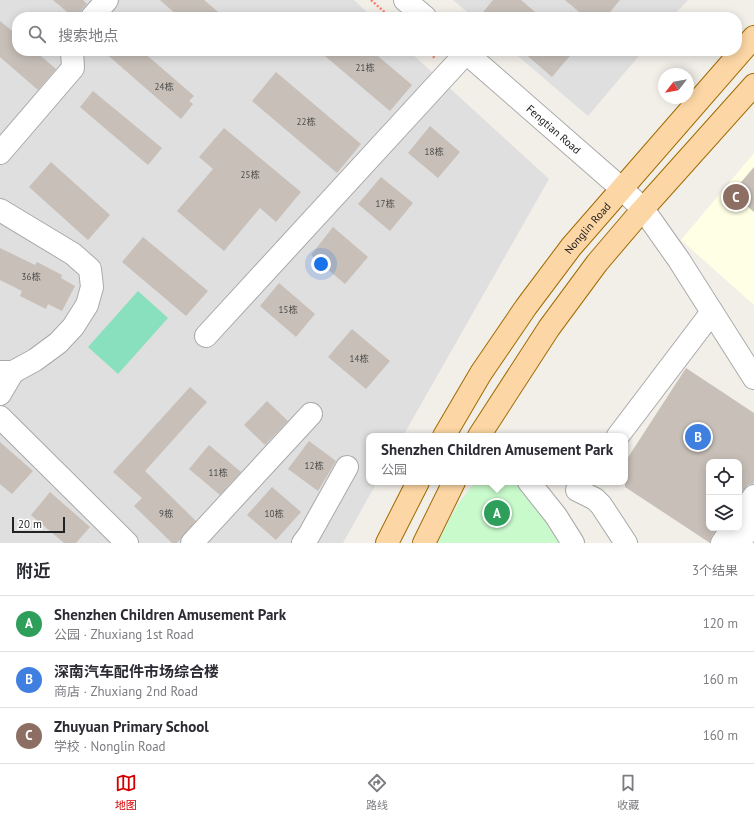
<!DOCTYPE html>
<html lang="zh">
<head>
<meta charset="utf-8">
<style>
	body { margin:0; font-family:"PT Sans","Noto Sans SC",sans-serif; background:#f2f2f3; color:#2b2b33 }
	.controls { position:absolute; right:12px; bottom:12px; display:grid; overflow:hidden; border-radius:8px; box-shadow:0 2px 10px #0003 }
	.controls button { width:36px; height:36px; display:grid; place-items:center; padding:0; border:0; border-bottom:1px solid #e1e1e2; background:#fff; color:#2b2b33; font:20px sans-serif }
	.compass { position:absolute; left:658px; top:68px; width:36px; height:36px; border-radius:50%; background:#fff; box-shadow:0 2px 10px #0003; rotate:239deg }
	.scale { position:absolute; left:12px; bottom:10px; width:53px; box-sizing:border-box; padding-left:4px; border:2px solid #222; border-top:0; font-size:11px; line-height:14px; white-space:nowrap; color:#222; -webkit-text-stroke:3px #fff; paint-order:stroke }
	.you { position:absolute; left:321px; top:264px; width:14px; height:14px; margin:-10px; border:3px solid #fff; border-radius:50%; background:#1a73e8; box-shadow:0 0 0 6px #1a73e833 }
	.badge { display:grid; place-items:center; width:26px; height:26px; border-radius:50%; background:#d40000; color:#fff; font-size:13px; font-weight:700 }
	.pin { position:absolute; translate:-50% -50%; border:2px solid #fff; box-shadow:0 1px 4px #0006 }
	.popup { position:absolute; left:366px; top:433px; width:262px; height:52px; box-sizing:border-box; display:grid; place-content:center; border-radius:8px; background:#fff; filter:drop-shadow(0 1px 3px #0005); font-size:13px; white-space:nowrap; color:#7c7c81 }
	.popup b { font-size:15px; color:#2b2b33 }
	.popup::after { content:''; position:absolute; left:50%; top:100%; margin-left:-8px; border:8px solid transparent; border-top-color:#fff }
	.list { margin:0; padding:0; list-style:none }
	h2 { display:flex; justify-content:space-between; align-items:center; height:52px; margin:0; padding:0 16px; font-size:17px }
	h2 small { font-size:13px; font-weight:400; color:#7c7c81 }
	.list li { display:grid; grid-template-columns:26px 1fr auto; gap:12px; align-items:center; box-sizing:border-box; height:56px; padding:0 16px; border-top:1px solid #e1e1e2 }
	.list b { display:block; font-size:15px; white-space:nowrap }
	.list p { margin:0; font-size:13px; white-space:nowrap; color:#7c7c81 }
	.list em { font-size:13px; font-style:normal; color:#7c7c81 }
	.icon { flex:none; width:22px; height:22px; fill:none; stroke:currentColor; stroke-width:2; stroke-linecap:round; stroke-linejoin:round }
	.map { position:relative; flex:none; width:754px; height:543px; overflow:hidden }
	.search { position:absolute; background:#fff; box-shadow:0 2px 10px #0003; left:12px; right:12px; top:12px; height:44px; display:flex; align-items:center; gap:10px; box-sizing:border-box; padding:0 14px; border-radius:16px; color:#7c7c81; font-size:15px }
	.sheet { height:220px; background:#fff }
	nav { display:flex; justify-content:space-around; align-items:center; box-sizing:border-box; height:56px; border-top:1px solid #e1e1e2; background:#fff; font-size:11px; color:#7c7c81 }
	nav a { display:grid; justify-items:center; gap:2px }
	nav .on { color:#d40000 }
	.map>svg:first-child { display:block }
	.residential { fill:#e0dfdf }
	.education { fill:#ffffe5 }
	.park { fill:#c8facc }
	.pitch { fill:#88e0be }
	.building { fill:#c7bfb8 }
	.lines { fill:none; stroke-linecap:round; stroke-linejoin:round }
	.minor-casing { stroke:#a9a9a9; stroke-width:24 }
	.major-casing { stroke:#a06b00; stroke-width:24 }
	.path { stroke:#fa8072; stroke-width:2.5; stroke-dasharray:2 2; stroke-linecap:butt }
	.minor { stroke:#fff; stroke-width:22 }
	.major { stroke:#fcd6a4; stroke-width:22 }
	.labels { text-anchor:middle; stroke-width:4; stroke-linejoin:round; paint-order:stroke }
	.number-label { font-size:9px; fill:#4b4948 }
	.street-label { font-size:11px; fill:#222; stroke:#fff }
</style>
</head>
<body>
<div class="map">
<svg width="754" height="543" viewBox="0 0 754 543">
	<rect width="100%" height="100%" fill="#f2efe9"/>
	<g class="residential">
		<polygon points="0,0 354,0 372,17 17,17 17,51 409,51 549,179 403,436 369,436 369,482 377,482 343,543 0,543"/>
		<polygon points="453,0 688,0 672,17 473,17"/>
		<polygon points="512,51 643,51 588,116"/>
	</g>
	<polygon class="education" points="754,153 754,305 681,240"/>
	<polygon class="park" points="475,482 517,482 547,522 560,543 437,543 458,504"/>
	<polygon class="pitch" points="138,291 168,318 118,374 88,347"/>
	<g class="building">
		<polygon points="53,0 83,0 87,4 82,9 80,17 73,17"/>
		<polygon points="160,0 204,0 224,17 179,17"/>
		<polygon points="493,0 521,0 541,17 479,17"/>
		<polygon points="565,0 620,0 606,17 585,17"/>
		<polygon points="0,21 17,35 17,51 35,51 56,69 38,90 0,57"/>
		<polygon points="103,51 142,51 194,96 189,101 193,104 181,119"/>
		<polygon points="319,51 372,51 412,85 390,111"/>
		<polygon points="522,51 574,51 552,77"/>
		<polygon points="276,72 361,144 337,173 252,101"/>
		<polygon points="93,91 162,148 148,165 80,107"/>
		<polygon points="430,126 460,152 438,178 408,153"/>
		<polygon points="224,128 301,192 276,222 260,208 224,251 177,211 213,169 199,157"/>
		<polygon points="51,162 110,215 88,240 29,187"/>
		<polygon points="754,167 754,212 732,193"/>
		<polygon points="381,177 413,203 390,231 358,204"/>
		<polygon points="333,227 368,257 345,284 311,255"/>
		<polygon points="143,237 208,291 186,316 122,262"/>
		<polygon points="0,248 35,265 37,262 62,275 61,278 75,286 62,311 48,304 46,309 20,296 22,291 0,280"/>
		<polygon points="279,283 315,314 296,337 260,306"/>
		<polygon points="352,329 390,361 366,389 328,357"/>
		<polygon points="686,368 754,413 754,482 753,484 748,485 739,496 739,462 709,462 709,528 717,528 712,536 710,543 625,487 625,462"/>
		<polygon points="190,387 207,402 145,471 196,521 177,543 172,543 134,506 142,498 113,472"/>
		<polygon points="267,401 288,421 265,445 244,425"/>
		<polygon points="309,441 336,461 318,491 288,469"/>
		<polygon points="0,442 33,471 12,494 0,484"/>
		<polygon points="209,445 241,472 220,495 189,469"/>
		<polygon points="272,487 301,512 276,540 247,515"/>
		<polygon points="50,492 90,527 76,543 64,543 31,515"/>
	</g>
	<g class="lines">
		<defs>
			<g id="minor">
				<polyline points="405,0 425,17"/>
				<polyline points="92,17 107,0"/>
				<path id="s1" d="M 464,51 L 622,189 L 643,209 L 679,260 L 754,378"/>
				<polyline points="0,153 73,68 72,51"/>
				<polyline points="0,210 73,254 90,269 92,287 87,305 73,327 58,343 35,360 13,372 0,372"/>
				<polyline points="206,336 466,53"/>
				<polyline points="0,394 13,372"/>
				<polyline points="0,417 127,543"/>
				<polyline points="618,436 712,312"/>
				<polyline points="529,482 556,516 573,543"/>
				<polyline points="577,490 595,499 601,505 626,543"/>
				<polyline points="739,518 754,496"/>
				<polyline points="192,543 311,414"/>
				<polyline points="303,543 309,535 347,467"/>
				<polyline points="722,543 732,528"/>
				<polyline points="739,543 754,522"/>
			</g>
			<g id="major">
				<path id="s2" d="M 444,436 L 481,373 L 526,307 L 571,247 L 754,37"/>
				<polyline points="479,436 549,328 597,263 643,209 754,85"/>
				<polyline points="387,543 418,482"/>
				<polyline points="424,543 454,482"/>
			</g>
		</defs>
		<use href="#minor" class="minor-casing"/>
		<use href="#major" class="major-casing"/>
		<g class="path">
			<polyline points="371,0 390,17"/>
			<polyline points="427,51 436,59"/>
		</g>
		<use href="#minor" class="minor"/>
		<use href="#major" class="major"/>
	</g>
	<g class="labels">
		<g class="number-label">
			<text x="365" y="71">21栋</text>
			<text x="164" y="90">24栋</text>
			<text x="306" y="125">22栋</text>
			<text x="434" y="155">18栋</text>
			<text x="250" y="178">25栋</text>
			<text x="385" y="207">17栋</text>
			<text x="31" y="280">36栋</text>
			<text x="288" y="313">15栋</text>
			<text x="359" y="362">14栋</text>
			<text x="314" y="469">12栋</text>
			<text x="218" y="476">11栋</text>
			<text x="166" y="517">9栋</text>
			<text x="274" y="517">10栋</text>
		</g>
		<g class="street-label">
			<text dy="4" stroke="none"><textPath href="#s1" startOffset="119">Fengtian Road</textPath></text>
			<text dy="4" stroke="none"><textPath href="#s2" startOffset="253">Nonglin Road</textPath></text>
		</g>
	</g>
</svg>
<div class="controls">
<button><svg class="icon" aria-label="locate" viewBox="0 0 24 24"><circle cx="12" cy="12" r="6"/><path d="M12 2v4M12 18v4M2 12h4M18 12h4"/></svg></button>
<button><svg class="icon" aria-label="layers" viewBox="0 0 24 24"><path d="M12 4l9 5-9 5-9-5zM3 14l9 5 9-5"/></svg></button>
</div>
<svg class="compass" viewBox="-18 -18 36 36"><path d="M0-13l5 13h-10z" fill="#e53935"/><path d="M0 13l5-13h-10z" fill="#7c7c81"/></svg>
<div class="scale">20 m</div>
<div class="you"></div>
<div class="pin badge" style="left:497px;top:513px;background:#2e9e5b">A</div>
<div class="popup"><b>Shenzhen Children Amusement Park</b>公园</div>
<div class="pin badge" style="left:698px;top:437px;background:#3f7fe0">B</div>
<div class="pin badge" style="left:736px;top:197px;background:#8d6e63">C</div>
<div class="search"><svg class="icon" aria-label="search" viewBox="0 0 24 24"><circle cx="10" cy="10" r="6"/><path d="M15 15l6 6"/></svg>搜索地点</div>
</div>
<section class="sheet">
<h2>附近<small>3个结果</small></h2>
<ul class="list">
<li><span class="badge" style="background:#2e9e5b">A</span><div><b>Shenzhen Children Amusement Park</b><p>公园 · Zhuxiang 1st Road</p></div><em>120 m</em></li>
<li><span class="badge" style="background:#3f7fe0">B</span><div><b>深南汽车配件市场综合楼</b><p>商店 · Zhuxiang 2nd Road</p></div><em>160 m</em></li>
<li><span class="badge" style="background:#8d6e63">C</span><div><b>Zhuyuan Primary School</b><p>学校 · Nonglin Road</p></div><em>160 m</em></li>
</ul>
</section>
<nav>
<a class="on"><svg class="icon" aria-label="map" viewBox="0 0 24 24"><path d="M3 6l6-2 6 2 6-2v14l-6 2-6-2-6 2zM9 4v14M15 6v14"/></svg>地图</a>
<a><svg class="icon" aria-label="directions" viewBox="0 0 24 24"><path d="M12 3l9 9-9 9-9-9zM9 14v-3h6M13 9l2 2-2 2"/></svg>路线</a>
<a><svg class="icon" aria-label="saved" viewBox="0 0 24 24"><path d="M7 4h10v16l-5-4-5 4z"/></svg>收藏</a>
</nav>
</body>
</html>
